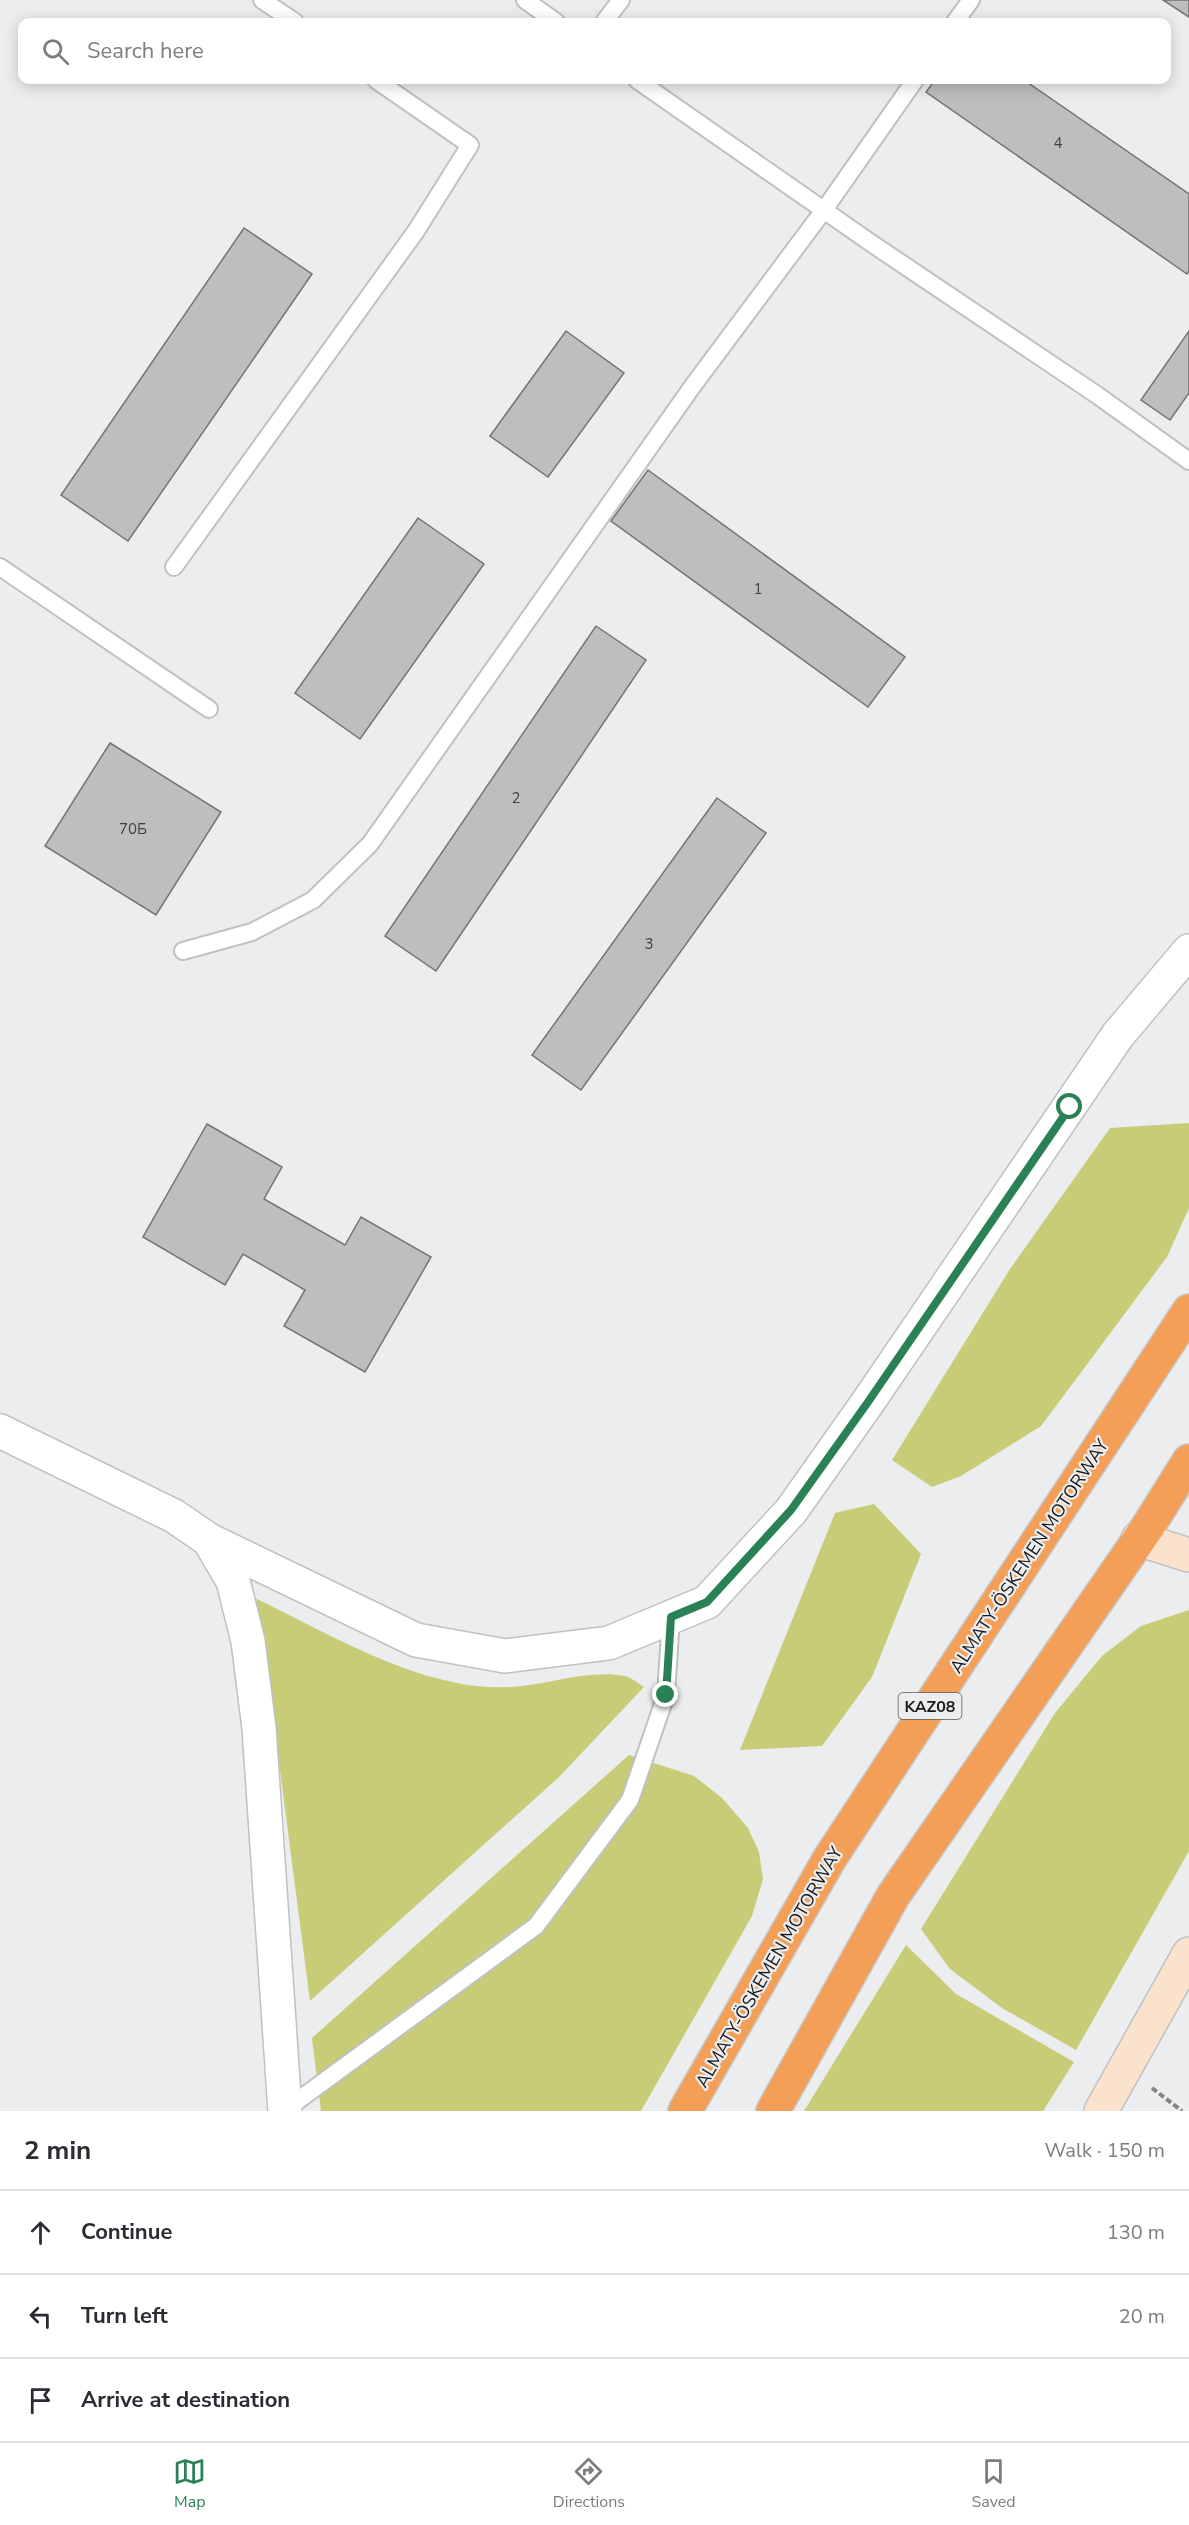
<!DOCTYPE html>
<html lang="en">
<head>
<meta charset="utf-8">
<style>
	body { margin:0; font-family:"Nunito Sans",sans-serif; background:#f7f7f7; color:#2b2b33 }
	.stop { position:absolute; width:18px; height:18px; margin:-14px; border:4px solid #2a8155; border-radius:50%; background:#fff }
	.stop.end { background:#2a8155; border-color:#fff; box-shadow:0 2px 6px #0008 }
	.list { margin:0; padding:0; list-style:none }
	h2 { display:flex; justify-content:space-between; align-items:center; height:78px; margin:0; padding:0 24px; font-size:26px }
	h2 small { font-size:20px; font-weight:400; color:#7c7c81 }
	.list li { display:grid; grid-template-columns:39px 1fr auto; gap:18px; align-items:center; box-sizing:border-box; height:84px; padding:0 24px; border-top:2px solid #e1e1e2 }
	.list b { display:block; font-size:22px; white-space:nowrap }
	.list em { font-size:20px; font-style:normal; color:#7c7c81 }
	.icon { flex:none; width:33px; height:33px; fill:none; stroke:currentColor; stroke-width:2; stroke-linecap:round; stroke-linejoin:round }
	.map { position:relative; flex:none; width:1189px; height:2111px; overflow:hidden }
	.search { position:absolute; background:#fff; box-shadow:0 3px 15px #0003; left:18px; right:18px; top:18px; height:66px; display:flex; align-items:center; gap:15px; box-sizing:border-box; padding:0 21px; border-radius:12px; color:#7c7c81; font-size:22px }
	.sheet { height:330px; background:#fff }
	nav { display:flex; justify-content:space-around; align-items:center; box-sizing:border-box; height:84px; border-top:2px solid #e1e1e2; background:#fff; font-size:16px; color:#7c7c81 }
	nav a { display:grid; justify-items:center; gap:3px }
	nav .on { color:#2a8155 }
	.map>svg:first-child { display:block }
	.green { fill:#c8cc76 }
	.building { fill:#bfbdbf; stroke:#757375; stroke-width:1.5 }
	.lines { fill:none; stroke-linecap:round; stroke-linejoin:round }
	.lane-casing { stroke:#bfc1c3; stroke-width:20 }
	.street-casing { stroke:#bfc1c3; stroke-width:36 }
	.secondary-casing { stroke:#bfc1c3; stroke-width:36 }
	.highway-casing { stroke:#c8c8c8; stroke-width:36 }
	.path { stroke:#848587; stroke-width:4; stroke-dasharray:6 3; stroke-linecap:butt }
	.lane { stroke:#fff; stroke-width:16 }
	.street { stroke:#fff; stroke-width:33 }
	.secondary { stroke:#fbe2cd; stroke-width:33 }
	.highway { stroke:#f39f58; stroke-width:33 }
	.route { stroke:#2a8155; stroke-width:8 }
	.labels { text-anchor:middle; stroke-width:4.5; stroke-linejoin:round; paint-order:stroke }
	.number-label { font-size:15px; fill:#424243 }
	.shield { fill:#ebedef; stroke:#57595a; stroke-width:1.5 }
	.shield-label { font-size:16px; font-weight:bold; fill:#18191a }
	.street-label { font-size:18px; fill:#18191a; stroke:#ebedef }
</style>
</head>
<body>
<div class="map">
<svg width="1189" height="2111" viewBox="0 0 1189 2111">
	<rect width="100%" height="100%" fill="#ebedef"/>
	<g class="green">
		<polygon points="1189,1123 1189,1208 1167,1257 1041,1426 961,1476 932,1487 892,1460 1010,1269 1110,1128"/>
		<polygon points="874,1504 921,1554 872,1677 822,1746 740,1750 835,1513"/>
		<path d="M 255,1598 C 332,1635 424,1692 511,1687 C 549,1685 587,1669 625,1676 C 631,1677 639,1684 644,1687 L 559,1777 L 310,2001 L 265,1655 Z"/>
		<polygon points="1189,1610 1189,1851 1076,2050 1002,2008 950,1969 921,1929 1055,1713 1102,1656 1141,1626"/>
		<polygon points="629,1755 694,1776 722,1798 748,1828 759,1852 763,1879 752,1916 641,2111 321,2111 312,2038"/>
		<polygon points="906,1945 956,1994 1074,2062 1043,2111 804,2111"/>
	</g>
	<g class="building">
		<polygon points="1163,0 1189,0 1189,17"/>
		<polygon points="935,80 1024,80 1189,194 1189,271 1187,274 926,92"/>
		<polygon points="244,228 312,274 128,541 61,495"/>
		<polygon points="566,331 624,373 548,477 490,436"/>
		<polygon points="1189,331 1189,393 1170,420 1141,400"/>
		<polygon points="648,470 905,657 868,707 611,521"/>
		<polygon points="418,518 484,564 360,739 295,693"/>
		<polygon points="596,626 646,660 436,971 385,936"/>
		<polygon points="110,743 221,812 156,915 45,846"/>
		<polygon points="717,798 766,833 581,1090 532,1055"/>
		<polygon points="207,1124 282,1167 264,1199 345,1245 361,1217 431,1257 365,1372 284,1326 305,1290 243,1254 225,1285 143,1237"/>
	</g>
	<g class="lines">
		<defs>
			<g id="lane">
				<polyline points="262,0 295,22"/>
				<polyline points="525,0 556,22"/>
				<polyline points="604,22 621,0"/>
				<polyline points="955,22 971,0"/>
				<polyline points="637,80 871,243 1097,395 1189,461"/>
				<polyline points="0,567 209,709"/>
				<polyline points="174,567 416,231 470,145 376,80"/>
				<polyline points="183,951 252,932 313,900 370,844 692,387 824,210 915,80"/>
				<polyline points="285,2110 536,1926 630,1800 666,1695 671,1617"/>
			</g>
			<g id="street">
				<polyline points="0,1431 174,1516 209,1540 416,1640 505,1656 609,1643 707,1602 791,1511 868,1402 1118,1035 1189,951"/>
				<polyline points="209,1540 233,1581 248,1641 259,1728 285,2111"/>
			</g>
			<g id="secondary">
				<polyline points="1138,1539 1189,1555"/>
				<polyline points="1101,2111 1189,1954"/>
			</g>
			<g id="highway">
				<polyline points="685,2111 830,1858 1189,1311"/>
				<polyline points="773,2111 893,1896 1147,1528 1189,1461"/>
			</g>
		</defs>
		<use href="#lane" class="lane-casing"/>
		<use href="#street" class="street-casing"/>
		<use href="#secondary" class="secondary-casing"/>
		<use href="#highway" class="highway-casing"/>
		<polyline class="path" points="1152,2088 1182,2111"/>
		<use href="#lane" class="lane"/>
		<use href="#street" class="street"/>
		<use href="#secondary" class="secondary"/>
		<use href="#highway" class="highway"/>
	</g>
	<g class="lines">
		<polyline class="route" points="666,1695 671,1617 707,1602 791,1510 868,1402 1070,1107"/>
	</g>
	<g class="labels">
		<g class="number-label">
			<text x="1058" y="148">4</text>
			<text x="758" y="594">1</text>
			<text x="516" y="803">2</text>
			<text x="133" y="834">70Б</text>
			<text x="649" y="949">3</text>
		</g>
		<rect class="shield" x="898.5" y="1693" width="63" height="26" rx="4.5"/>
		<g class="shield-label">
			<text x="930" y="1712">KAZ08</text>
		</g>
		<g class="street-label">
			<text transform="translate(1029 1556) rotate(-57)" y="6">ALMATY-ÖSKEMEN MOTORWAY</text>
			<text transform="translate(769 1967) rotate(-60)" y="6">ALMATY-ÖSKEMEN MOTORWAY</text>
		</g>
	</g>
</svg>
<div class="stop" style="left:1070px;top:1107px"></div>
<div class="stop end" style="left:666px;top:1695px"></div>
<div class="search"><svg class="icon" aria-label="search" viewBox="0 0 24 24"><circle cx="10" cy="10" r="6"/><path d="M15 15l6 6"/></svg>Search here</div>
</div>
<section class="sheet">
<h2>2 min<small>Walk · 150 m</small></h2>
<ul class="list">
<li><svg class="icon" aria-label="ahead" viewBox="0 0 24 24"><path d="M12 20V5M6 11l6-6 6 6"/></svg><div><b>Continue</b></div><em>130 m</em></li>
<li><svg class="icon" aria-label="left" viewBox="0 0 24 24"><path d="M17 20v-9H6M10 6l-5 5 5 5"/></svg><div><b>Turn left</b></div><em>20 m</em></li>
<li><svg class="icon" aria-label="arrive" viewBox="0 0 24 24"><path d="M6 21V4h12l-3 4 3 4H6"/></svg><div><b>Arrive at destination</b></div></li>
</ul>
</section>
<nav>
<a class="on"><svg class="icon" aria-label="map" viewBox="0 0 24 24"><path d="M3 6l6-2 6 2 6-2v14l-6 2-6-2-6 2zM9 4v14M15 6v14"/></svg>Map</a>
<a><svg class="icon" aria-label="directions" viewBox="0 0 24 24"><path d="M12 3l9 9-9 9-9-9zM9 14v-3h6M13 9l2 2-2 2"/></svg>Directions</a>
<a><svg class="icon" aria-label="saved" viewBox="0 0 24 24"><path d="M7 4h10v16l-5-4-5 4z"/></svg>Saved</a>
</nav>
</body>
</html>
